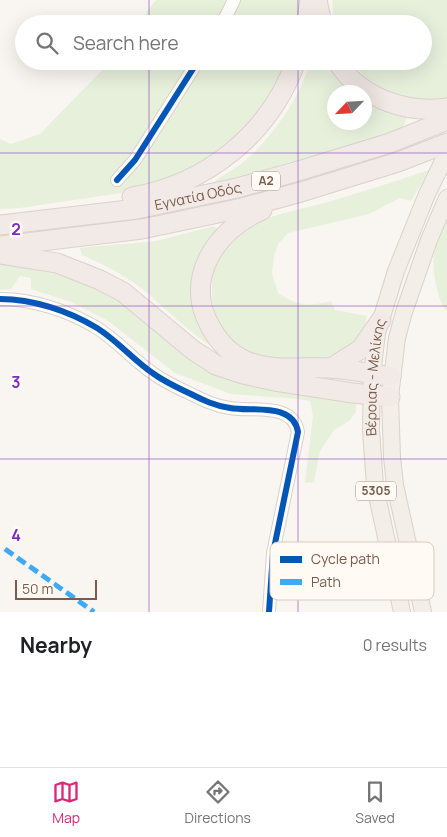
<!DOCTYPE html>
<html lang="en">
<head>
<meta charset="utf-8">
<style>
	body { margin:0; font-family:Manrope,sans-serif; background:#f6f6f6; color:#202124 }
	.compass { position:absolute; left:327px; top:85px; width:45px; height:45px; border-radius:50%; background:#fff; box-shadow:0 5px 20px #0002; rotate:245deg }
	.scale { position:absolute; left:15px; bottom:12px; width:82px; box-sizing:border-box; padding-left:5px; border:2px solid #7a5c4d; border-top:0; font-size:14px; line-height:18px; white-space:nowrap; color:#7a5c4d; -webkit-text-stroke:4px #fffaf3; paint-order:stroke }
	.list { margin:0; padding:0; list-style:none }
	h2 { display:flex; justify-content:space-between; align-items:center; height:65px; margin:0; padding:0 20px; font-size:21px }
	h2 small { font-size:16px; font-weight:400; color:#757577 }
	.icon { flex:none; width:28px; height:28px; fill:none; stroke:currentColor; stroke-width:2; stroke-linecap:round; stroke-linejoin:round }
	.map { position:relative; flex:none; width:447px; height:612px; overflow:hidden }
	.search { position:absolute; background:#fff; box-shadow:0 5px 20px #0002; left:15px; right:15px; top:15px; height:55px; display:flex; align-items:center; gap:12px; box-sizing:border-box; padding:0 18px; border-radius:28px; color:#757577; font-size:19px }
	.sheet { height:155px; background:#fff }
	nav { display:flex; justify-content:space-around; align-items:center; box-sizing:border-box; height:70px; border-top:1px solid #e0e0e0; background:#fff; font-size:14px; color:#757577 }
	nav a { display:grid; justify-items:center; gap:2px }
	nav .on { color:#db2777 }
	.map>svg:first-child { display:block }
	.green { fill:#e7f0db }
	.lines { fill:none; stroke-linecap:round; stroke-linejoin:round }
	.minor-casing { stroke:#d7d1cb; stroke-width:14 }
	.major-casing { stroke:#dad1cc; stroke-width:18 }
	.highway-casing { stroke:#dad1cc; stroke-width:21 }
	.minor { stroke:#fefefd; stroke-width:12 }
	.major { stroke:#f3eee8; stroke-width:16 }
	.highway { stroke:#f2eae7; stroke-width:19 }
	.quiet { stroke:#3fa9f5; stroke-width:5; stroke-dasharray:10 5; stroke-linecap:butt }
	.cycleway-casing { stroke:#fffaf3; stroke-width:9 }
	.cycleway { stroke:#0057b8; stroke-width:6 }
	.grid { fill:none; stroke:#7b2cbf; stroke-width:1; stroke-opacity:0.55 }
	.labels { text-anchor:middle; stroke-width:5; stroke-linejoin:round; paint-order:stroke }
	.shield { fill:#fffaf3; stroke:#a28b7f; stroke-width:1 }
	.shield-label { font-size:12px; font-weight:bold; fill:#7a5c4d }
	.street-label { font-size:14px; fill:#7a5c4d; stroke:#fffaf3 }
	.key { fill:#fffaf3; stroke:#d7cbc1; stroke-width:1 }
	.key-label { font-size:14px; fill:#7a5c4d }
	.grid-label { font-size:16px; text-anchor:middle; font-weight:bold; fill:#7b2cbf; stroke:#fffaf3; stroke-width:5; stroke-linejoin:round; paint-order:stroke }
</style>
</head>
<body>
<div class="map">
<svg width="447" height="612" viewBox="0 0 447 612">
	<rect width="100%" height="100%" fill="#f9f5f0"/>
	<g class="green">
		<polygon points="156,0 305,0 300,24 138,24"/>
		<polygon points="332,0 447,0 447,101 443,102 398,97 367,80 351,61 423,61 423,24 334,24"/>
		<polygon points="111,61 290,61 253,124 205,163 154,186 121,193 20,208 0,209 0,139 11,144 40,134"/>
		<path d="M 311,61 L 331,61 L 357,92 L 334,92 L 334,122 L 364,122 L 365,99 L 385,110 L 407,117 L 402,129 L 364,143 L 219,185 L 214,184 L 215,181 C 223,175 233,170 241,164 C 273,137 298,101 311,61 Z"/>
		<path d="M 429,170 L 411,201 L 400,198 L 369,214 L 288,233 L 278,244 L 274,256 L 272,274 L 278,293 C 298,306 308,307 331,301 L 335,310 L 367,316 C 365,326 361,338 353,346 C 343,356 324,360 311,361 C 304,362 296,364 288,363 C 244,358 208,332 212,283 C 213,266 219,256 229,243 C 231,240 233,236 236,234 C 256,217 303,209 328,202 C 362,192 396,181 429,170 Z"/>
		<path d="M 447,221 L 447,311 C 437,301 432,269 434,255 C 436,243 442,232 447,221 Z"/>
		<path d="M 214,226 L 217,229 L 201,254 L 212,343 L 209,345 C 186,329 167,310 146,292 C 127,276 105,265 82,255 L 80,248 L 156,241 Z"/>
		<polygon points="0,264 41,267 71,275 124,303 194,360 356,400 356,412 350,420 334,430 320,451 314,482 305,483 313,416 310,401 299,399 231,394 175,373 107,320 71,302 31,289 31,278 20,276 11,289 0,290"/>
	</g>
	<g class="lines">
		<defs>
			<g id="minor">
				<polyline points="222,24 234,0"/>
				<polyline points="117,180 135,160 198,61"/>
				<path d="M 0,299 C 33,299 69,311 97,328 C 118,341 134,361 154,374 C 165,382 178,388 191,394 C 203,400 215,406 230,408 C 252,412 293,402 298,432 L 273,553 L 269,612"/>
			</g>
			<g id="major">
				<path id="s1" d="M 402,612 L 375,486 L 371,430 L 372,375 L 377,333 L 396,271 L 427,194 L 447,153"/>
				<polyline points="423,612 395,485 392,457 390,397 397,338 404,312 429,240 447,198"/>
			</g>
			<g id="highway">
				<polyline points="317,0 322,24"/>
				<polyline points="306,24 310,0"/>
				<path d="M 337,61 C 359,98 407,114 447,108"/>
				<path d="M 132,197 C 207,184 270,134 296,61"/>
				<path d="M 262,210 C 217,229 183,278 210,326 C 218,341 229,353 244,360 C 271,373 303,366 331,368 C 351,369 371,375 391,376"/>
				<path id="s2" d="M 0,225 L 137,209 L 237,188 L 295,172 L 390,143 L 447,120"/>
				<polyline points="0,246 142,229 242,208 301,192 398,162 447,143"/>
				<polyline points="0,254 57,263 100,280 123,292 193,350 216,365 243,374 275,381 353,393 390,397"/>
				<polyline points="331,368 361,349 381,320"/>
			</g>
		</defs>
		<use href="#minor" class="minor-casing"/>
		<use href="#major" class="major-casing"/>
		<use href="#highway" class="highway-casing"/>
		<use href="#minor" class="minor"/>
		<use href="#major" class="major"/>
		<use href="#highway" class="highway"/>
		<polyline class="quiet" points="5,549 94,612"/>
		<defs>
			<g id="cycleway">
				<polyline points="117,180 135,160 198,61"/>
				<path d="M 0,299 C 33,299 69,311 97,328 C 118,341 134,361 154,374 C 165,382 178,388 191,394 C 203,400 215,406 230,408 C 252,412 293,402 298,432 L 273,553 L 269,612"/>
			</g>
		</defs>
		<use href="#cycleway" class="cycleway-casing"/>
		<use href="#cycleway" class="cycleway"/>
	</g>
	<path class="grid" d="M 149,0 L 149,24M 298,0 L 298,24M 149,61 L 149,612M 298,61 L 298,612M 0,153 L 447,153M 0,306 L 447,306M 0,459 L 447,459"/>
	<g class="labels">
		<g class="shield">
			<rect x="252" y="171.5" width="28" height="19" rx="4"/>
			<rect x="356" y="481.5" width="40" height="19" rx="4"/>
		</g>
		<g class="shield-label">
			<text x="266" y="185">Α2</text>
			<text x="376" y="495">5305</text>
		</g>
		<g class="street-label">
			<text dy="5" stroke="none"><textPath href="#s2" startOffset="200">Εγνατία Οδός</textPath></text>
			<text dy="5" stroke="none"><textPath href="#s1" startOffset="238">Βέροιας - Μελίκης</textPath></text>
		</g>
	</g>
	<rect x="270" y="542" width="164" height="58" rx="8" class="key"/>
	<rect x="280" y="556" width="22" height="7" fill="#0057b8"/>
	<rect x="280" y="579" width="22" height="6" fill="#3fa9f5"/>
	<g class="key-label">
		<text x="311" y="564">Cycle path</text>
		<text x="311" y="587">Path</text>
	</g>
	<g class="grid-label">
		<text x="16" y="235">2</text>
		<text x="16" y="388">3</text>
		<text x="16" y="541">4</text>
	</g>
</svg>
<svg class="compass" viewBox="-18 -18 36 36"><path d="M0-13l5 13h-10z" fill="#e53935"/><path d="M0 13l5-13h-10z" fill="#757577"/></svg>
<div class="scale">50 m</div>
<div class="search"><svg class="icon" aria-label="search" viewBox="0 0 24 24"><circle cx="10" cy="10" r="6"/><path d="M15 15l6 6"/></svg>Search here</div>
</div>
<section class="sheet">
<h2>Nearby<small>0 results</small></h2>
<ul class="list">
</ul>
</section>
<nav>
<a class="on"><svg class="icon" aria-label="map" viewBox="0 0 24 24"><path d="M3 6l6-2 6 2 6-2v14l-6 2-6-2-6 2zM9 4v14M15 6v14"/></svg>Map</a>
<a><svg class="icon" aria-label="directions" viewBox="0 0 24 24"><path d="M12 3l9 9-9 9-9-9zM9 14v-3h6M13 9l2 2-2 2"/></svg>Directions</a>
<a><svg class="icon" aria-label="saved" viewBox="0 0 24 24"><path d="M7 4h10v16l-5-4-5 4z"/></svg>Saved</a>
</nav>
</body>
</html>
